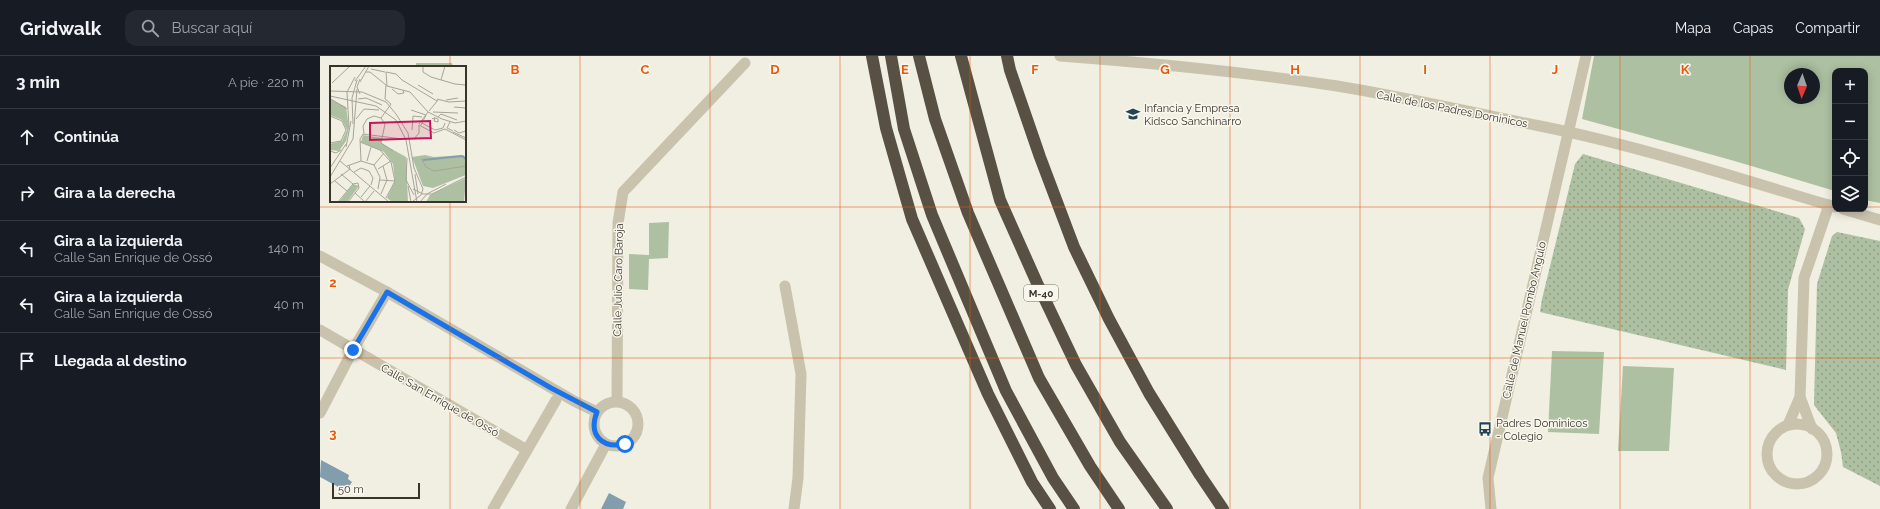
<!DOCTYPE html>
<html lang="es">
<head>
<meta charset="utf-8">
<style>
	body { margin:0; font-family:Raleway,sans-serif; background:#242831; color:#f1f3f6 }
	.controls { position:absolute; right:12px; top:12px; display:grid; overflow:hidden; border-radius:8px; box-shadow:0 2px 10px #0003 }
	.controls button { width:36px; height:36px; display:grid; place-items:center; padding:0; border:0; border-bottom:1px solid #363941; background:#171b24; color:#f1f3f6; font:20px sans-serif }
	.compass { position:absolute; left:1464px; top:12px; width:36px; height:36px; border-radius:50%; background:#171b24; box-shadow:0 2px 10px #0003; rotate:182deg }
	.scale { position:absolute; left:12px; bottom:10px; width:88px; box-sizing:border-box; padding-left:4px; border:2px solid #38332b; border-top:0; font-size:11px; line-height:14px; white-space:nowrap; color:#38332b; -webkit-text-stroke:3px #f9f7ed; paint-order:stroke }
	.stop { position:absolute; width:12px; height:12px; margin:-9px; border:3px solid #1a73e8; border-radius:50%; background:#fff }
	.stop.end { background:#1a73e8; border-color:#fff; box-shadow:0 1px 4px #0008 }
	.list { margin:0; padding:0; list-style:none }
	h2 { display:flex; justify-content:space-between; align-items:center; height:52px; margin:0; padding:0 16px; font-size:17px }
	h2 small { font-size:13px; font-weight:400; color:#9ea1a6 }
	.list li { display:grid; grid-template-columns:26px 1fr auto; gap:12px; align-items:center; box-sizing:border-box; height:56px; padding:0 16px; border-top:1px solid #363941 }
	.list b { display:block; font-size:15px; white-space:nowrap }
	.list p { margin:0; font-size:13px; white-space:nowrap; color:#9ea1a6 }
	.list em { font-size:13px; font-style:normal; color:#9ea1a6 }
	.icon { flex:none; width:22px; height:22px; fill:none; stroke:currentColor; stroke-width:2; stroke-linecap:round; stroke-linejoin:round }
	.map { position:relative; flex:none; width:1560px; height:453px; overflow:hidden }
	header { display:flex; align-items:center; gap:24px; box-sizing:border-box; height:56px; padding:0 20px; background:#171b24; border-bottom:1px solid #363941 }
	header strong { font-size:19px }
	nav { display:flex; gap:22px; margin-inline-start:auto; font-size:14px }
	.search { width:280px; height:36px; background:#242831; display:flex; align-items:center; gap:10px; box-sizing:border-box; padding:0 14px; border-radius:12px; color:#9ea1a6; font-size:15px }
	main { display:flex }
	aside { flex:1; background:#171b24 }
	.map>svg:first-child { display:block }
	.grass { fill:url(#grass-dots) }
	.green { fill:#adc0a2; fill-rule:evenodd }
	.water { fill:#829eac }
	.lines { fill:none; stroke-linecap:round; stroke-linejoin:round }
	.minor { stroke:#c9c2ad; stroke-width:11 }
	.motorway { stroke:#585043; stroke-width:12 }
	.route { stroke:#1a73e8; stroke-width:5 }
	.grid { fill:none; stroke:#e8590c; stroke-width:1; stroke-opacity:0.55 }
	.labels { text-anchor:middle; stroke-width:3; stroke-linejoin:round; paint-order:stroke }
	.shield { fill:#f9f7ed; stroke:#726e65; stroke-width:1 }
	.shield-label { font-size:10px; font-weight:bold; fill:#38332b }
	.poi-label { font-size:11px; fill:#38332b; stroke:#f9f7ed; text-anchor:start }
	.street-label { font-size:11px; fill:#38332b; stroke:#f9f7ed }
	.inset-river { fill:none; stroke:#829eac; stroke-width:2 }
	.inset-road { fill:none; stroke:#a7a498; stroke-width:1 }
	.view { fill:#c2185b; fill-opacity:0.15; stroke:#c2185b; stroke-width:2 }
	.inset-edge { fill:none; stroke:#38332b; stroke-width:2 }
	.grid-label { font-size:13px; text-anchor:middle; font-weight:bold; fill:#e8590c; stroke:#f9f7ed; stroke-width:3; stroke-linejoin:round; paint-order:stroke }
</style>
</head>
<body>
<header>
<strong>Gridwalk</strong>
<div class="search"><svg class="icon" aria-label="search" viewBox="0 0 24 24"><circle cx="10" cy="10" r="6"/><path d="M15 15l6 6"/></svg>Buscar aquí</div>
<nav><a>Mapa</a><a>Capas</a><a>Compartir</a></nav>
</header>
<main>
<aside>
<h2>3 min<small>A pie · 220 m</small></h2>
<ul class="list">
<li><svg class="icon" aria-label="ahead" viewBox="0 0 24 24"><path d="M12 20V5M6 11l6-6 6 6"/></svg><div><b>Continúa</b></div><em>20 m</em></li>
<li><svg class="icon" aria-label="right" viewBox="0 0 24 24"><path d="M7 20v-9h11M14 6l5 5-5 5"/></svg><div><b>Gira a la derecha</b></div><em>20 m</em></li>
<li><svg class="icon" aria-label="left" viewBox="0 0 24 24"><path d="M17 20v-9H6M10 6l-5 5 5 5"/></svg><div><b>Gira a la izquierda</b><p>Calle San Enrique de Ossó</p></div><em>140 m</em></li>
<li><svg class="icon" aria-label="left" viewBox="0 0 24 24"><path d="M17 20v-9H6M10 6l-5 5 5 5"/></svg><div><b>Gira a la izquierda</b><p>Calle San Enrique de Ossó</p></div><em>40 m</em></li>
<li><svg class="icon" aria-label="arrive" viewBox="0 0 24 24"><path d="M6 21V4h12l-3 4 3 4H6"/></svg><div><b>Llegada al destino</b></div></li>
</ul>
</aside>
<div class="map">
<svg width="1560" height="453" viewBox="0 0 1560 453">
	<defs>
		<pattern id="grass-dots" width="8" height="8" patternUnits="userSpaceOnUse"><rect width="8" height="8" fill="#adc0a2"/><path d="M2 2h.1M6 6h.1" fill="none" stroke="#8e9d84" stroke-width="1.8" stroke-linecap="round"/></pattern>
	</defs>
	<rect width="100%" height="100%" fill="#f1efe1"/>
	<g class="grass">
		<polygon points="1263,98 1479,162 1485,173 1468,234 1466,314 1220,256 1222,243 1255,108"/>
		<polygon points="1517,176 1560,185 1560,430 1523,411 1521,396 1516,377 1494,349 1497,228 1512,180"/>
	</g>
	<g class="green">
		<path d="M 1274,0 L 1560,0 L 1560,147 L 1545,144 L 1545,15 L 1515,15 L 1515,135 L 1411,104 L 1262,63 ZM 1470,18 L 1494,18 L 1494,42 L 1470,42 Z"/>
		<polygon points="96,7 132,7 133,11 96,11"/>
		<polygon points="349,166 348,202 329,203 328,234 309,233 309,198 329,199 329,167"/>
		<polygon points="1232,295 1284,296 1279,378 1228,376"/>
		<polygon points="1303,310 1354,312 1349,395 1298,395"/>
	</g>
	<g class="water">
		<polygon points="1,404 29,419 28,423 32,426 28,432 23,431 22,433 0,421"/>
		<polygon points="289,437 306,446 303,453 281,453"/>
	</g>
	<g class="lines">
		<g class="minor">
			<path d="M 740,0 C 833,7 925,16 1017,30 C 1085,41 1153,57 1220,70 C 1320,90 1417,122 1515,151"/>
			<polyline points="1523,153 1560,164"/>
			<polyline points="0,200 67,236 254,345 277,356"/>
			<polyline points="465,230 481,318 478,422 474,453"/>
			<polyline points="0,274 207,394"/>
			<polyline points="1480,341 1492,373"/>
			<polyline points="297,345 298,167 303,136 425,7"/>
			<circle cx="296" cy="368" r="22"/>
			<polyline points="0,357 33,294 67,236"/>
			<circle cx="1477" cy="398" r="30"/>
			<polyline points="1468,369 1480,341 1484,222 1509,149"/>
			<polyline points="173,453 236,344"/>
			<polyline points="251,453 286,388"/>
			<polyline points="1171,453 1168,422 1266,0"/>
		</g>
		<g class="motorway">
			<polyline points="552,0 566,72 592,163 668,338 712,426 730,453"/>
			<polyline points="571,0 584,73 612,159 686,335 733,422 754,453"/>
			<polyline points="599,0 615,63 648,157 719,322 770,410 799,453"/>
			<polyline points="641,0 680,144 717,227 756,309 800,386 847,453"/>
			<polyline points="687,0 690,14 720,101 754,191 789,263 829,337 880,419 903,453"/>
		</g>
	</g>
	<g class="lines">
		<path class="route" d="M 33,294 L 67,236 L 231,332 L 277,356 C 268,379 282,393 305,388"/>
	</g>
	<path class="grid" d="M 130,0 L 130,11M 260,0 L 260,453M 390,0 L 390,453M 520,0 L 520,453M 650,0 L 650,453M 780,0 L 780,453M 910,0 L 910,453M 1040,0 L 1040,453M 1170,0 L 1170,453M 1300,0 L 1300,453M 1430,0 L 1430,453M 130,145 L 130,453M 0,151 L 1515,151M 1545,151 L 1560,151M 0,302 L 1560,302"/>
	<defs>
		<symbol id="school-bare" viewBox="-9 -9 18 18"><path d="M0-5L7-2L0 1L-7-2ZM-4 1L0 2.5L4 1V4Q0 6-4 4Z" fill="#244456" stroke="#f9f7ed" stroke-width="2.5" paint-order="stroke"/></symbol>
		<symbol id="bus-bare" viewBox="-9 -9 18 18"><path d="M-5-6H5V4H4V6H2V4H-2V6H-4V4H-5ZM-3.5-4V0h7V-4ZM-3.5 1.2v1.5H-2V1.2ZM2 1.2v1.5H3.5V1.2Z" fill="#244456" stroke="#f9f7ed" stroke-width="2.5" paint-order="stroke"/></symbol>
	</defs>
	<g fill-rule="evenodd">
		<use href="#school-bare" x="803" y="48" width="20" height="20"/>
		<use href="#bus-bare" x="1155" y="363" width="20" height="20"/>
	</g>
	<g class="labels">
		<rect class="shield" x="704" y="229" width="34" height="16" rx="3"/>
		<g class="shield-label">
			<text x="721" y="241">M-40</text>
		</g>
		<g class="poi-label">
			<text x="824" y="56">Infancia y Empresa<tspan x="824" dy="13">Kidsco Sanchinarro</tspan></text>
			<text x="1176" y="371">Padres Dominicos<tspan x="1176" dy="13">- Colegio</tspan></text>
		</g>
		<g class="street-label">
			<text transform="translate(1132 53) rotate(11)" y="4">Calle de los Padres Dominicos</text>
			<text transform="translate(298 224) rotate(-89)" y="4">Calle Julio Caro Baroja</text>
			<text transform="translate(1204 264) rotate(-77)" y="4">Calle de Manuel Pombo Angulo</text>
			<text transform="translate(120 344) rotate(30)" y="4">Calle San Enrique de Ossó</text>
		</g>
	</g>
	<g transform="translate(10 10)">
		<rect width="136" height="136" fill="#f1efe1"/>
		<path d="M 136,112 L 134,136 L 96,136 L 100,129 Z" fill="#adc0a2"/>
		<path d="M 0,33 L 16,41 L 19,62 L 16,75 L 9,85 L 0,84 L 0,78 L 12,75 L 17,64 L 12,54 L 0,49 ZM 33,69 L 52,72 L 51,77 L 76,91 L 78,136 L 62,136 L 57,132 L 65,115 L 63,98 L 54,86 L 31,76 ZM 95,89 L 104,91 L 133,89 L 136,91 L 136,109 L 103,122 L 93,120 L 82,91 ZM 23,118 L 29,120 L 17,136 L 9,136 Z" fill="#adc0a2"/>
		<path class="inset-river" d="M 93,94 L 132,90 L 136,93"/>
		<path class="inset-road" d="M 93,0 L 93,6 L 101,11 L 125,18 L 136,19M 41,3 L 55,6M 36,6 L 40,6 L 56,19M 56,6 L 66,8 L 72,14 L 107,35M 56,6 L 57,20M 30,13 L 27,21 L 30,28M 111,14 L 115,0M 25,15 L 36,0M 30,16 L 39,0M 2,17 L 20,0M 88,19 L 103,28M 57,20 L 80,26 L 98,46 L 112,53 L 125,57 L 136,55M 62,23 L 68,28 L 74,27 L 73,24M 0,25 L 32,26 L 56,36 L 66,48 L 78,67 L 84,102 L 93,123 L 91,129 L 82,136M 0,30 L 46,40 L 66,54 L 76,74 L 87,136M 1,33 L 17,43M 28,33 L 36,32 L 52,39M 107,33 L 119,36 L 136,35M 116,34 L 128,32M 124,41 L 136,42M 81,44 L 96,49 L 91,59M 99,45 L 108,34M 103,46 L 128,47M 0,50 L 12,55 L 16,64 L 11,75 L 0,77M 108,51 L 111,48 L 127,54M 51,52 L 61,38 L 55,33 L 56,19M 102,52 L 103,53 L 105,52 L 108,53 L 108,56 L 104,55 L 105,52 L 104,51M 26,53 L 34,43 L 49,44M 120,56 L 117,62 L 123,65M 92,57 L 105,64 L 113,62 L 115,57M 23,58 L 22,32 L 27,14M 89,58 L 98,46M 89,59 L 104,67 L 115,63M 19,61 L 17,26 L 25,11M 115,63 L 136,74M 82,64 L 83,50 L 92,51M 124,64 L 129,67 L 136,65M 123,66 L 136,72M 34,68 L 33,60 L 37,53 L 44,50 L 51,52 L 55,58 L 51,77 L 63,85M 84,73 L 89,67 L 89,59M 30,76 L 50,84 L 61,96 L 65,115 L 56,132M 16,81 L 21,55M 0,85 L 6,87 L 11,84M 77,92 L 76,114 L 84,129M 91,92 L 96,101 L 104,105 L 136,100M 10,95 L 59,136M 31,95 L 30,73 L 33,68 L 72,73M 37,95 L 41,81M 44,99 L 54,87M 17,100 L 31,95 L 44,99 L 50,111 L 48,123M 0,102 L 16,78M 48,103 L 61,95M 24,106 L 31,102 L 39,105 L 43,112 L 41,119M 11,108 L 23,118M 85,108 L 88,128M 0,111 L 23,73 L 27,23M 50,114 L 65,115M 5,115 L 17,125M 0,118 L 20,103 L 19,99M 78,120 L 81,136M 83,123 L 93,128 L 102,128 L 136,111M 25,127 L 35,136M 51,128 L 57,114 L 53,100M 31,131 L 40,120M 8,136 L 23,118 L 28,117 L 29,122 L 18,136M 35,136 L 44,125M 90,136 L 97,128 L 116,118"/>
		<path class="view" d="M 100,55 L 101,72 L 40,74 L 40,57 Z"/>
		<rect width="136" height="136" class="inset-edge"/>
	</g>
	<g class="grid-label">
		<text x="195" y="18">B</text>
		<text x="325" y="18">C</text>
		<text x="455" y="18">D</text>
		<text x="585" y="18">E</text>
		<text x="715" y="18">F</text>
		<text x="845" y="18">G</text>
		<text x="975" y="18">H</text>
		<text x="1105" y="18">I</text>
		<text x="1235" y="18">J</text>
		<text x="1365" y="18">K</text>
		<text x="13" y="231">2</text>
		<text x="13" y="382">3</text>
	</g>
</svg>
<div class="controls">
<button>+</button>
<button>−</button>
<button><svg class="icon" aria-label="locate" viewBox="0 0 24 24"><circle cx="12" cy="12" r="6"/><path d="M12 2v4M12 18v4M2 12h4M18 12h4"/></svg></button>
<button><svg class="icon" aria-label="layers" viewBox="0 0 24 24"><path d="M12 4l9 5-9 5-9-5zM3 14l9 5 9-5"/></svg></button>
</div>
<svg class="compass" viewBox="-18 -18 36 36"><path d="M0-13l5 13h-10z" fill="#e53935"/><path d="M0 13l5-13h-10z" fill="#9ea1a6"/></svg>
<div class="scale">50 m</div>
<div class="stop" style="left:305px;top:388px"></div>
<div class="stop end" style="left:33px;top:294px"></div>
</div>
</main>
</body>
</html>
